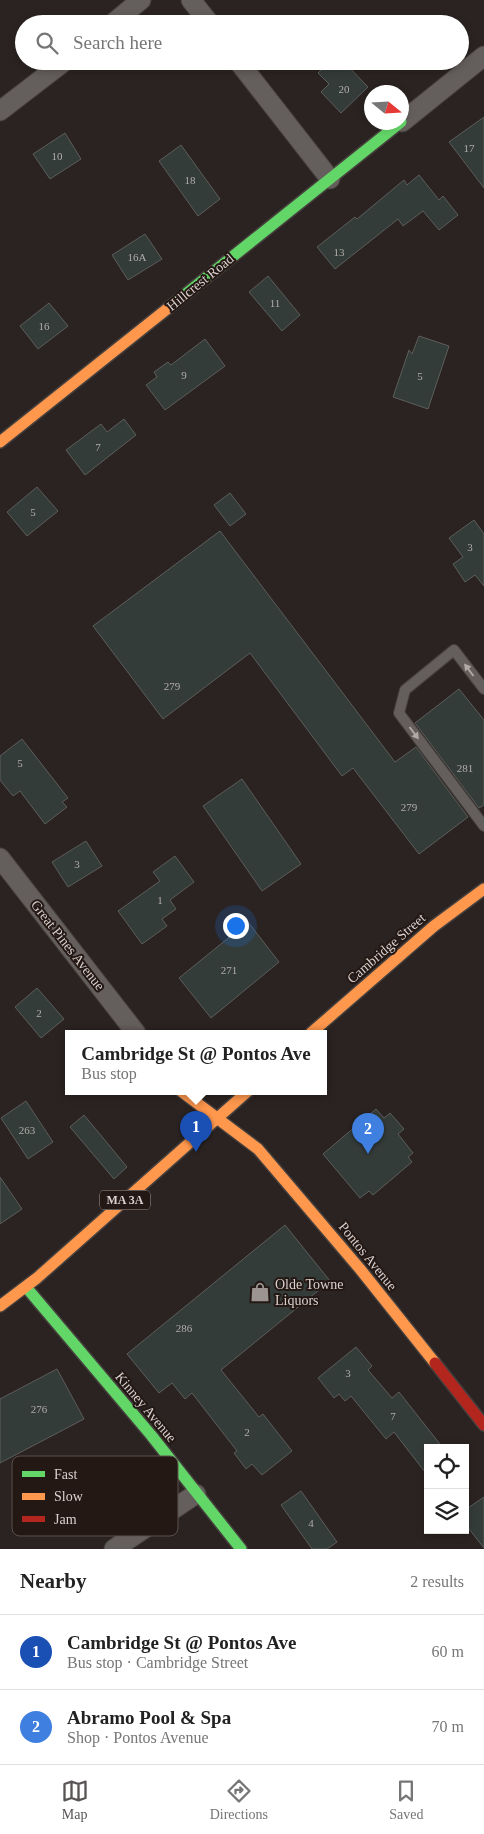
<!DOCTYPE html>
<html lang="en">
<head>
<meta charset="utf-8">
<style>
	body { margin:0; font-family:"Times New Roman",serif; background:#f6f6f6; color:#222 }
	.controls { position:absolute; right:15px; bottom:15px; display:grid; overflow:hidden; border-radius:0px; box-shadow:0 2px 8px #0003 }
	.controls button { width:45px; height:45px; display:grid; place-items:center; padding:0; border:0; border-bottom:1px solid #e0e0e0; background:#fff; color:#222; font:25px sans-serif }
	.compass { position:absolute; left:364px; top:85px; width:45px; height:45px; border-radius:50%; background:#fff; box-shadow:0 2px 8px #0003; rotate:108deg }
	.you { position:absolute; left:235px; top:925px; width:18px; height:18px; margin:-12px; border:4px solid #fff; border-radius:50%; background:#1a73e8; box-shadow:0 0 0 8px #1a73e833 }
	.badge { display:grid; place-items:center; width:32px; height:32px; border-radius:50%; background:#595554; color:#fff; font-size:16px; font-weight:700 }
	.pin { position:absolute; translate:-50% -41px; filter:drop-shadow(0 1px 2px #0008) }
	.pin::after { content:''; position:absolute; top:26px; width:18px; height:15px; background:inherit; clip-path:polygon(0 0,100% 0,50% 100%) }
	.popup { position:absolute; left:65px; top:1030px; width:262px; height:65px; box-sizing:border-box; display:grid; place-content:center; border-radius:0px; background:#fff; filter:drop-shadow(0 1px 4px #0005); font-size:16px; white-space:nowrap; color:#767676 }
	.popup b { font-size:19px; color:#222 }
	.popup::after { content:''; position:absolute; left:50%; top:100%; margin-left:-10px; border:10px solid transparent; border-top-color:#fff }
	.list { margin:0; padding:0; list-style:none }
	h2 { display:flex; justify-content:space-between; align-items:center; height:65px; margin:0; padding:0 20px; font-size:21px }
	h2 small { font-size:16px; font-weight:400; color:#767676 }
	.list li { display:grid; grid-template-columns:32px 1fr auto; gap:15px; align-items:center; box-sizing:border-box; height:75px; padding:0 20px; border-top:1px solid #e0e0e0 }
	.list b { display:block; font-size:19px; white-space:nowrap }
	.list p { margin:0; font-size:16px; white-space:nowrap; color:#767676 }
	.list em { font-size:16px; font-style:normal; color:#767676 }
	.icon { flex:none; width:28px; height:28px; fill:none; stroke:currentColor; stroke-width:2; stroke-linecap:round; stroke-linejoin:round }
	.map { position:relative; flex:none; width:484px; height:1549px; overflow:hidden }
	.search { position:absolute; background:#fff; box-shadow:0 2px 8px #0003; left:15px; right:15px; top:15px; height:55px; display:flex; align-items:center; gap:12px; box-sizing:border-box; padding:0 18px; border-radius:28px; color:#767676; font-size:19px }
	.sheet { height:215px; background:#fff }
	nav { display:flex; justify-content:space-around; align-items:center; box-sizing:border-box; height:70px; border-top:1px solid #e0e0e0; background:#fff; font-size:14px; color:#767676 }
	nav a { display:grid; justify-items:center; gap:2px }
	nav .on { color:#595554 }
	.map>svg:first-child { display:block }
	.building { fill:#343c3a; stroke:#5d5d5b }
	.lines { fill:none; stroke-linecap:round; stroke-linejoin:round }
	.lane-casing { stroke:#46403e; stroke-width:12 }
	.street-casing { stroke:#46403e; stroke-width:21 }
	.fast-casing { stroke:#46403e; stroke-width:14 }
	.slow-casing { stroke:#46403e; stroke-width:14 }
	.jam-casing { stroke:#46403e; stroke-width:14 }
	.lane { stroke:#645e5c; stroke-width:10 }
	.street { stroke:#645e5c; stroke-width:19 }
	.fast { stroke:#63d668; stroke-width:11 }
	.slow { stroke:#ff974d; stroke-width:11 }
	.jam { stroke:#b3261e; stroke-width:11 }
	.oneway { fill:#b1a9a6 }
	.labels { text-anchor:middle; stroke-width:4; stroke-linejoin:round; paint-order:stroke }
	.number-label { font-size:11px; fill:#b0aca9 }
	.shield { fill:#241814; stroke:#a39a96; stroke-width:1 }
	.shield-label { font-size:12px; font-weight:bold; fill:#dad1ce }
	.street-label { font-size:14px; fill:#dad1ce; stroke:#241814 }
	.poi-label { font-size:14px; fill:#dad1ce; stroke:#241814; text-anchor:start }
	.key { fill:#241814; stroke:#5b504c; stroke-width:1 }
	.key-label { font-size:14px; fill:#dad1ce }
</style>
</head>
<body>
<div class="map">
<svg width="484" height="1549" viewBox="0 0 484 1549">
	<rect width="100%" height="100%" fill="#2a2321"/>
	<g class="building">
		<polygon points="330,61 343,61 368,87 341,113 321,92 329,84 318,73"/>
		<polygon points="484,117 484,188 449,142"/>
		<polygon points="65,133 81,159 50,179 33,154"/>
		<polygon points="181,145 220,199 198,216 159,161"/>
		<polygon points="419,175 439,200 443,196 458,215 439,230 423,211 403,226 398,219 335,269 317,247 355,217 357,219 404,180 407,185"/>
		<polygon points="145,234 162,259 128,280 112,255"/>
		<polygon points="268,276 300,315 282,331 249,292"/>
		<polygon points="49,303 68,326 38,349 20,326"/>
		<polygon points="419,336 449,346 428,409 393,397 409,350 412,354"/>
		<polygon points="205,339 225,366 165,410 146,385 157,377 154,372 168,362 171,365"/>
		<polygon points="124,419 136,435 85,475 66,450 101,424 107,432"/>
		<polygon points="37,487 58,511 27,536 7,512"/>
		<polygon points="230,493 246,514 230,526 214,505"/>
		<polygon points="474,520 484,534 484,586 475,575 465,582 453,564 463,557 449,538"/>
		<polygon points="220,531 395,762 416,747 468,817 419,854 353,768 342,776 250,653 163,719 93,626"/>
		<polygon points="459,689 484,720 484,805 479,808 415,723"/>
		<polygon points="22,739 68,798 62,802 67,807 45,824 20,791 13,796 0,780 0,756"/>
		<polygon points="242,779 301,864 262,891 203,806"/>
		<polygon points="86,841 102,866 68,887 52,862"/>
		<polygon points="175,856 194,882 170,900 176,909 162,919 167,926 142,944 118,911 160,881 153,872"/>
		<polygon points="248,922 279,962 211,1018 179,978"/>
		<polygon points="37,988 64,1019 41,1038 15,1007"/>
		<polygon points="26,1101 53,1142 28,1159 1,1118"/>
		<polygon points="376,1109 384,1118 390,1113 404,1129 398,1134 413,1153 408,1157 412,1162 373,1195 369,1191 360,1198 323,1154"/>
		<polygon points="84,1115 127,1167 114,1179 70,1127"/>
		<polygon points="0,1177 22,1209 0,1224"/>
		<polygon points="285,1225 330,1281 221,1370 259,1417 263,1414 292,1451 262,1475 252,1464 246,1469 234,1453 237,1451 192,1393 185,1399 172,1383 159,1393 127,1354"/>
		<polygon points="356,1347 372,1366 368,1370 392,1398 399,1392 443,1448 428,1448 428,1476 394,1432 386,1439 351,1396 345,1401 339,1394 334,1398 318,1378"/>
		<polygon points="57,1369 84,1419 0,1463 0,1399"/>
		<polygon points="99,1460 116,1483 101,1494 84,1471"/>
		<polygon points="301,1491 337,1542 327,1549 312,1549 281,1505"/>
		<polygon points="484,1497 484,1548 465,1524 465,1510"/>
	</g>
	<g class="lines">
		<defs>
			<polyline id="lane" points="484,689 454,650 405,690 399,713 484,826"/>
			<g id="street">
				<polyline points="191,0 210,24"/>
				<polyline points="112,24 141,0"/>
				<polyline points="238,61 330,179"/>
				<polyline points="0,111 65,61"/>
				<polyline points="402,122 484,56"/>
				<polyline points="0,858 136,1033"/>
				<polyline points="114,1549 196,1494"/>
			</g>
			<g id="fast">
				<polyline points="172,305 401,122"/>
				<polyline points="26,1287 151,1435 241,1549"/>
			</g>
			<g id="slow">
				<polyline points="0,442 172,305"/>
				<polyline points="311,1033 434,926 484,889"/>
				<polyline points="181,1091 258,1149 360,1269 435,1363"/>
				<polyline points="0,1306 37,1278 248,1091"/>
			</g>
			<polyline id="jam" points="435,1363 484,1425"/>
		</defs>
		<use href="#lane" class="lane-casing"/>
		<use href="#street" class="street-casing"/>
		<use href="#fast" class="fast-casing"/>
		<use href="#slow" class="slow-casing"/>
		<use href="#jam" class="jam-casing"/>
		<use href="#lane" class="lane"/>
		<use href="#street" class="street"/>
		<use href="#fast" class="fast"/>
		<use href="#slow" class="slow"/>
		<use href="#jam" class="jam"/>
	</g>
	<defs><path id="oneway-solid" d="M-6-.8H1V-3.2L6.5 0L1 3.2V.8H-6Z" transform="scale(1.25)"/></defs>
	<g class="oneway">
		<use href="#oneway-solid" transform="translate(469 670) rotate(-127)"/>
		<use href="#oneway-solid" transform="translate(414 733) rotate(53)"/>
	</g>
	<defs>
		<symbol id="shop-bare" viewBox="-9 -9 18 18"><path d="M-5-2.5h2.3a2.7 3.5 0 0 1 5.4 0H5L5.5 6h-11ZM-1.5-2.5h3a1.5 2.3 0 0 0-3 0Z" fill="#9c9491" stroke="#241814" stroke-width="2.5" paint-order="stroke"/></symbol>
	</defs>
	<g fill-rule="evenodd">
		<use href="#shop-bare" x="246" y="1278" width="28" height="28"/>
	</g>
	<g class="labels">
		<g class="number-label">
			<text x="344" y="93">20</text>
			<text x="469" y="152">17</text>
			<text x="57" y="160">10</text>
			<text x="190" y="184">18</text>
			<text x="339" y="256">13</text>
			<text x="137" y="261">16A</text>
			<text x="275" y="307">11</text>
			<text x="44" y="330">16</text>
			<text x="184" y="379">9</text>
			<text x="420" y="380">5</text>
			<text x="98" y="451">7</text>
			<text x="33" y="516">5</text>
			<text x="470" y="551">3</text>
			<text x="172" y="690">279</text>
			<text x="20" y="767">5</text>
			<text x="465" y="772">281</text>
			<text x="409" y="811">279</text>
			<text x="77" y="868">3</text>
			<text x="160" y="904">1</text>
			<text x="229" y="974">271</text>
			<text x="39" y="1017">2</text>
			<text x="27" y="1134">263</text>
			<text x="184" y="1332">286</text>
			<text x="348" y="1377">3</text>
			<text x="39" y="1413">276</text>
			<text x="393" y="1420">7</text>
			<text x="247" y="1436">2</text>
			<text x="311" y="1527">4</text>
		</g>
		<rect class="shield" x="100" y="1190.5" width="50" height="19" rx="4"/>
		<g class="shield-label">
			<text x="125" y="1204">MA 3A</text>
		</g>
		<g class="street-label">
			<text transform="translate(200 282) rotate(-39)" y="5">Hillcrest Road</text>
			<text transform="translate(68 945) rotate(52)" y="5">Great Pines Avenue</text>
			<text transform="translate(386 948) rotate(-41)" y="5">Cambridge Street</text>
			<text transform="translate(368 1256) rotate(51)" y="5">Pontos Avenue</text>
			<text transform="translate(146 1407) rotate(50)" y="5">Kinney Avenue</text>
		</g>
		<g class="poi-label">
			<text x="275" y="1289">Olde Towne<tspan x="275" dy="16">Liquors</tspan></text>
		</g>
	</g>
	<rect x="12" y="1456" width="166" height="80" rx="8" class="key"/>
	<rect x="22" y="1471" width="23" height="6" fill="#63d668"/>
	<rect x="22" y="1493" width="23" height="7" fill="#ff974d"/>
	<rect x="22" y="1516" width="23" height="6" fill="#b3261e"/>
	<g class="key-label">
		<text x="54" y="1479">Fast</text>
		<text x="54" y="1501">Slow</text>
		<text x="54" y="1524">Jam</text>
	</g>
</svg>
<div class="controls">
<button><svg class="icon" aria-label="locate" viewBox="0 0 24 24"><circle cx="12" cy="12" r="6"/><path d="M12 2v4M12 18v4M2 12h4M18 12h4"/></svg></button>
<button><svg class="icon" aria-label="layers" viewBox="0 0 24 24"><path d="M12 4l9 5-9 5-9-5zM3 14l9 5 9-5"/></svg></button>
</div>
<svg class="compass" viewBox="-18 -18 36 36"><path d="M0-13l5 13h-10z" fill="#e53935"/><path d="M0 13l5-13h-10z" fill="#767676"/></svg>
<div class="you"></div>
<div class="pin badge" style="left:196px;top:1152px;background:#1a4fb4">1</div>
<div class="popup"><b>Cambridge St @ Pontos Ave</b>Bus stop</div>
<div class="pin badge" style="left:368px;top:1154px;background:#3f7fe0">2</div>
<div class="search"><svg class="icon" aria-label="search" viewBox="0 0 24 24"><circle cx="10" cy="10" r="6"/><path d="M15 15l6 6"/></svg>Search here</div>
</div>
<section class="sheet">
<h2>Nearby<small>2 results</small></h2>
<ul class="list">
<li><span class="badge" style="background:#1a4fb4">1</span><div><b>Cambridge St @ Pontos Ave</b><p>Bus stop · Cambridge Street</p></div><em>60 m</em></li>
<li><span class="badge" style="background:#3f7fe0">2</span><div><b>Abramo Pool &amp; Spa</b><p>Shop · Pontos Avenue</p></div><em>70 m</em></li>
</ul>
</section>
<nav>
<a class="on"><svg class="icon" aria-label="map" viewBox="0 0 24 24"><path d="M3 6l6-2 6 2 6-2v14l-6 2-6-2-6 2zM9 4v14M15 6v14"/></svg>Map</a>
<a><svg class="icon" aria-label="directions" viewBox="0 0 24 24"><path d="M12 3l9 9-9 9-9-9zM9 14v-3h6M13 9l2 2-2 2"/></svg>Directions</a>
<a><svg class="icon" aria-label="saved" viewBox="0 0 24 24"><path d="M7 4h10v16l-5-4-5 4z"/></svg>Saved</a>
</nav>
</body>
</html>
